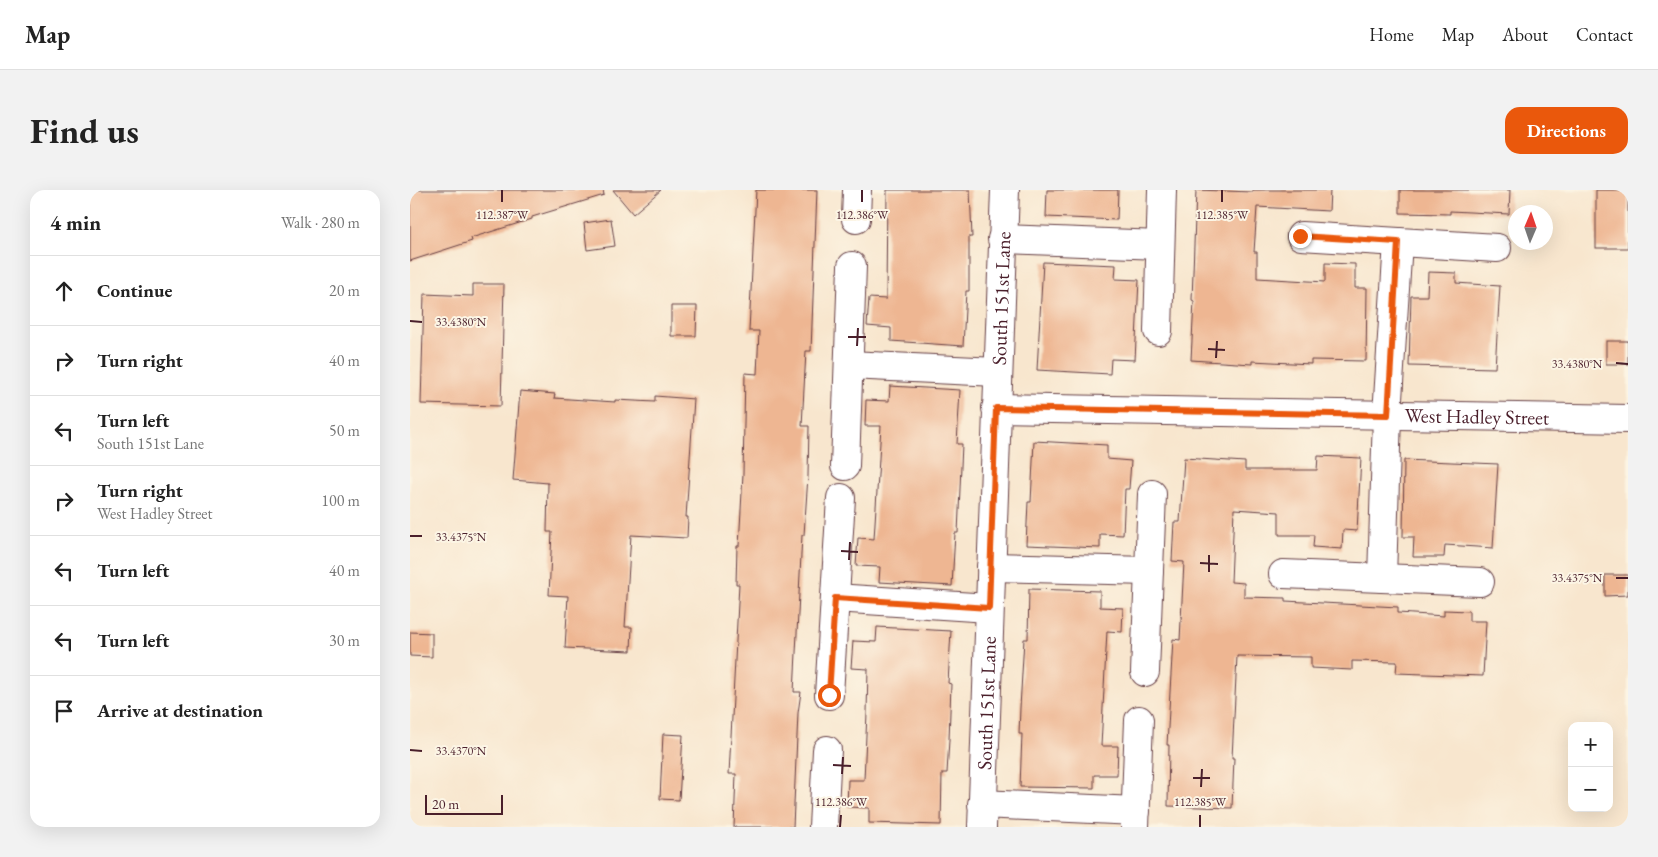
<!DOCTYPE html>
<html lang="en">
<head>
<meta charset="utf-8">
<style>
	body { margin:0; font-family:"EB Garamond",serif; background:#f2f2f2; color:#222 }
	.controls { position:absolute; right:15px; bottom:15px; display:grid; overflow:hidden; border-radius:10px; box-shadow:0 5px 20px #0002 }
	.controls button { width:45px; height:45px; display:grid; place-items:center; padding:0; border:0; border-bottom:1px solid #e0e0e0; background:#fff; color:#222; font:25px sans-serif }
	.compass { position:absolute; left:1098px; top:15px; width:45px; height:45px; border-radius:50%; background:#fff; box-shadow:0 5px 20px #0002; rotate:2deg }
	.scale { position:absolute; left:15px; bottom:12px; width:78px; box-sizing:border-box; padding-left:5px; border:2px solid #4a1f2b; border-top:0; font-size:14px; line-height:18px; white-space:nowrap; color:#4a1f2b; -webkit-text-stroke:4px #fcf5e5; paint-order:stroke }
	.stop { position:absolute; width:15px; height:15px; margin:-11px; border:4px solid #ea580c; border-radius:50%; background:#fff }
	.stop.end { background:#ea580c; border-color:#fff; box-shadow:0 1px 5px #0008 }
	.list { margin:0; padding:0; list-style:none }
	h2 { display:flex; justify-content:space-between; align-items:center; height:65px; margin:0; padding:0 20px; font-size:21px }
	h2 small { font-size:16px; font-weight:400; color:#767676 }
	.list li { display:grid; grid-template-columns:32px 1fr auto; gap:15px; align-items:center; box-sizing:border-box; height:70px; padding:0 20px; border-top:1px solid #e0e0e0 }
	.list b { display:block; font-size:19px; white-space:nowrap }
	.list p { margin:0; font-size:16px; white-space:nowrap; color:#767676 }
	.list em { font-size:16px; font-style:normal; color:#767676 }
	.icon { flex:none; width:28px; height:28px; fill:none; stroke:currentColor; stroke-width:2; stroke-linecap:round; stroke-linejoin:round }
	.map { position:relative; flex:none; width:1218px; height:637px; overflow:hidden; border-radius:15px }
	header { display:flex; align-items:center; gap:30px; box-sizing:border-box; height:70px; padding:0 25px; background:#fff; border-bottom:1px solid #e0e0e0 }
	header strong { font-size:24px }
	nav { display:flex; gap:28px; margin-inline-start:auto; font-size:18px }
	.intro { display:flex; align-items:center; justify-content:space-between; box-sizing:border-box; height:120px; padding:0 30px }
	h1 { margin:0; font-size:35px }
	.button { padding:12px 22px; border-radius:15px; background:#ea580c; color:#fff; font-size:18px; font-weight:700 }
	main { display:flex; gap:30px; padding:0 30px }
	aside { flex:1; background:#fff; border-radius:15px; box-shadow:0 5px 20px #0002 }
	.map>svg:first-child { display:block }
	.building { fill:#eeb692 }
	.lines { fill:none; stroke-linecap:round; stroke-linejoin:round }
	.minor-casing { stroke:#643d43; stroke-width:30 }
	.minor { stroke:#fff; stroke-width:28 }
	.route { stroke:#ea580c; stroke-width:6 }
	.ticks { fill:none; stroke:#4a1f2b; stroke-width:2 }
	.labels { text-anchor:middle; stroke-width:4; stroke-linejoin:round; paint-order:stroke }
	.street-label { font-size:20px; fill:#4a1f2b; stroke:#fcf5e5 }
	.ticks-label { font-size:12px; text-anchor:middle; fill:#4a1f2b; stroke:#fcf5e5; stroke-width:4; stroke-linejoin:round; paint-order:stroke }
</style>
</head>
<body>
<header>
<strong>Map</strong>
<nav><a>Home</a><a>Map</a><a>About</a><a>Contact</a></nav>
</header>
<div class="intro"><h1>Find us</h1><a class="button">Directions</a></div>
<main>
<aside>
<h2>4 min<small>Walk · 280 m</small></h2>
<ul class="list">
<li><svg class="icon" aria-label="ahead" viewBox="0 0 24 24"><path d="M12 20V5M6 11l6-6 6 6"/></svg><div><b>Continue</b></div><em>20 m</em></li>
<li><svg class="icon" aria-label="right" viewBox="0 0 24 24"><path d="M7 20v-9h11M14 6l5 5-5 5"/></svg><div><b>Turn right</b></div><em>40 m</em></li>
<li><svg class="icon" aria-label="left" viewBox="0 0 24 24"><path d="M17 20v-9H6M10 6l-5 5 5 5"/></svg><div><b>Turn left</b><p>South 151st Lane</p></div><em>50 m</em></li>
<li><svg class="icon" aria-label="right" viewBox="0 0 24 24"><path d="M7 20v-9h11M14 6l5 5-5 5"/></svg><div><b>Turn right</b><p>West Hadley Street</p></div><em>100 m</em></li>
<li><svg class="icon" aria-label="left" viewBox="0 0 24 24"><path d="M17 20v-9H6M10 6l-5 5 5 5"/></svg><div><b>Turn left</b></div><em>40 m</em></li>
<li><svg class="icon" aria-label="left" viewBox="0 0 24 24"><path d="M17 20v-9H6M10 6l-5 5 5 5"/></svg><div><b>Turn left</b></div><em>30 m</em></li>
<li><svg class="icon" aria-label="arrive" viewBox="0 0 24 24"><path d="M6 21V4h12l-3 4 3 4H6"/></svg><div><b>Arrive at destination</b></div></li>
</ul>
</aside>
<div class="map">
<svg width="1218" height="637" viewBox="0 0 1218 637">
	<rect width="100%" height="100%" fill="#fcf5e5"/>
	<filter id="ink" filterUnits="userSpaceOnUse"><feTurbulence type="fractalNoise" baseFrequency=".02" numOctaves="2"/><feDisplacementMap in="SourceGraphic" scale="10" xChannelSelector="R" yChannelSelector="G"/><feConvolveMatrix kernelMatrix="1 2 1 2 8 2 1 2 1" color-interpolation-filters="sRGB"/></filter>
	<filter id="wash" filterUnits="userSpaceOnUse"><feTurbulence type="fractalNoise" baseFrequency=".0096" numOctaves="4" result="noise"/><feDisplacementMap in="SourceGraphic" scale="20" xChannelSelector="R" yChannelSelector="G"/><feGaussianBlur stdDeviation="1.12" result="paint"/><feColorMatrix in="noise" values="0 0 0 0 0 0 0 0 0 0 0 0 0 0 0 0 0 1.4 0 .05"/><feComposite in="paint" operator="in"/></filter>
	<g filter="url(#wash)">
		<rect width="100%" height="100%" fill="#f8e6ce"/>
		<g id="blocks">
			<g class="building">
				<polygon points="0,0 193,0 194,5 122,27 122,29 61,48 62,51 0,71"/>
				<polygon points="203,0 251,0 223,24"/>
				<polygon points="346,0 407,0 401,161 396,161 392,236 399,236 398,286 394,345 392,345 384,502 391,502 388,523 383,637 324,637 326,584 319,584 329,394 326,394 327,356 329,356 333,284 335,183 347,184 349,141 339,141"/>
				<polygon points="477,0 560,0 562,47 559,47 559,101 556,101 553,156 481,151 481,138 457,136 459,108 476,109"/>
				<polygon points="637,0 708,0 707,30 636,27"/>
				<polygon points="786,0 843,2 843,0 920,0 919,21 847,17 844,62 847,62 847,88 915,92 915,73 945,74 945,98 957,98 956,171 901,170 901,174 842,171 842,174 781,170 784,111 782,110"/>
				<polygon points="990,0 1100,0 1099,24 1040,21 1040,24 990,23"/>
				<rect x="1186" y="0" width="32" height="58"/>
				<polygon points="201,29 205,56 177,60 174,33"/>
				<polygon points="633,72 706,75 705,89 729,90 725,170 701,169 700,184 627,180"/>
				<polygon points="1018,82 1046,83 1046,93 1090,96 1085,178 999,176 1001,106 1017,106"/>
				<polygon points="63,94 94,94 91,216 11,214 14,104 63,106"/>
				<polygon points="261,116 287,116 286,146 261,146"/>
				<rect x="1196" y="151" width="22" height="23"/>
				<polygon points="480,196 550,200 547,254 552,254 548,343 545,343 542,396 469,392 470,377 446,376 448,348 464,349 468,285 471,236 455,236 456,210 479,211"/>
				<polygon points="110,201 145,204 144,208 205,212 205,210 245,212 245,206 284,209 276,327 278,327 277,348 221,345 215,437 222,437 221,461 155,458 158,406 139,405 142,342 137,342 138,293 103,290"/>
				<polygon points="624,251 697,255 697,269 721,271 719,299 715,299 713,345 690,344 690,358 616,355 618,312 621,312"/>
				<polygon points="908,266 951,268 947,341 933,340 932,359 903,357 904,345 869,345 869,322 824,319 821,392 834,393 834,407 875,408 875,411 988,417 988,423 1034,426 1034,420 1059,421 1059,431 1076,431 1073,486 986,483 987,472 942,471 942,480 901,478 901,467 827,466 822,568 824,568 822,618 758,616 759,555 757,555 763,449 770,450 774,372 762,371 764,332 770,332 774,268 835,272 835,280 907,280"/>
				<polygon points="994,270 1088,274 1083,358 1035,355 1034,367 1003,367 1004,347 993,347"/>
				<polygon points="1195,385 1218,385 1218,405 1195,406"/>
				<polygon points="619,399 690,401 690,417 713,418 712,442 697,441 691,556 708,556 707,585 684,585 684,598 610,597 612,544 609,544 610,518 614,449 618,449"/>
				<polygon points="467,437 541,441 538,493 541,494 539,550 537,583 532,583 531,635 459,633 459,618 437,617 438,590 454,590 457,523 458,479 441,478 443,451 466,452"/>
				<polygon points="0,442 22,443 22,467 0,466"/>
				<polygon points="253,544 273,545 269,610 250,609"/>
			</g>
		</g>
	</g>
	<g filter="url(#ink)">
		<use href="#blocks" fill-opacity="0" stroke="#643d43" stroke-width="1"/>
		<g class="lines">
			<defs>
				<g id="minor">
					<polyline points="446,29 447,0"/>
					<polyline points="891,46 1087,58"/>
					<polyline points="592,49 750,55"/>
					<polyline points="748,141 752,0"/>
					<polyline points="439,175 587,182"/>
					<path id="s1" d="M 586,218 L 1218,229"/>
					<polyline points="435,276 442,76"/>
					<polyline points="581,377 739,381"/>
					<polyline points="873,384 1070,392"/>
					<polyline points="972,388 977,225 988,52"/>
					<polyline points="425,408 579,418"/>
					<polyline points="735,482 742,304"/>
					<polyline points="419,505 431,308"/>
					<polyline points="572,614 726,621"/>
					<polyline points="413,637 417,560"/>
					<path id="s2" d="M 572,637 L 595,0"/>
					<polyline points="725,637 729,530"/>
				</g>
			</defs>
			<use href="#minor" class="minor-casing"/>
			<use href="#minor" class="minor"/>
		</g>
	</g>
	<g class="lines" filter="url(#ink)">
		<polyline class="route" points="419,505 425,408 579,418 586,218 978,225 988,52 890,46"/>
	</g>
	<path class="ticks" d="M 92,12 L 92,0M 452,12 L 452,0M 812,12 L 812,0M 0,131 L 12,132M 438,147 L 456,147M 447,156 L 448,138M 798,159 L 815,160M 806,168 L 807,151M 1206,173 L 1218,174M 0,346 L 12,346M 431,361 L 448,362M 439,370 L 440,352M 790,373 L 808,374M 799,382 L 799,365M 1206,388 L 1218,388M 0,560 L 12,561M 423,575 L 441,576M 432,584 L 433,567M 783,588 L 800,588M 791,597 L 792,579M 430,637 L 431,625M 790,637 L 790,625"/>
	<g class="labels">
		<g class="street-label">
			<text dy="7" stroke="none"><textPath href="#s2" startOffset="529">South 151st Lane</textPath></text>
			<text dy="7" stroke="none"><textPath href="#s1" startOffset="481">West Hadley Street</textPath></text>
			<text dy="7" stroke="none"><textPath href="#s2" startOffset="124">South 151st Lane</textPath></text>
		</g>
	</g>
	<g class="ticks-label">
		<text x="92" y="29">112.387°W</text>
		<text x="452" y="29">112.386°W</text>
		<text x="812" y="29">112.385°W</text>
		<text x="51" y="136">33.4380°N</text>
		<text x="1167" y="178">33.4380°N</text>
		<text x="51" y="351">33.4375°N</text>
		<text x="1167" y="392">33.4375°N</text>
		<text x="51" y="565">33.4370°N</text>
		<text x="431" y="616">112.386°W</text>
		<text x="790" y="616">112.385°W</text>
	</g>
</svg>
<div class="controls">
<button>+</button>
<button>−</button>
</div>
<svg class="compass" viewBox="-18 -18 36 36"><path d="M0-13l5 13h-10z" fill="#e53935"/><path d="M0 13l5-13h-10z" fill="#767676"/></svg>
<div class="scale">20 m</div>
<div class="stop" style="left:419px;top:505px"></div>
<div class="stop end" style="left:890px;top:46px"></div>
</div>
</main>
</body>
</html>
